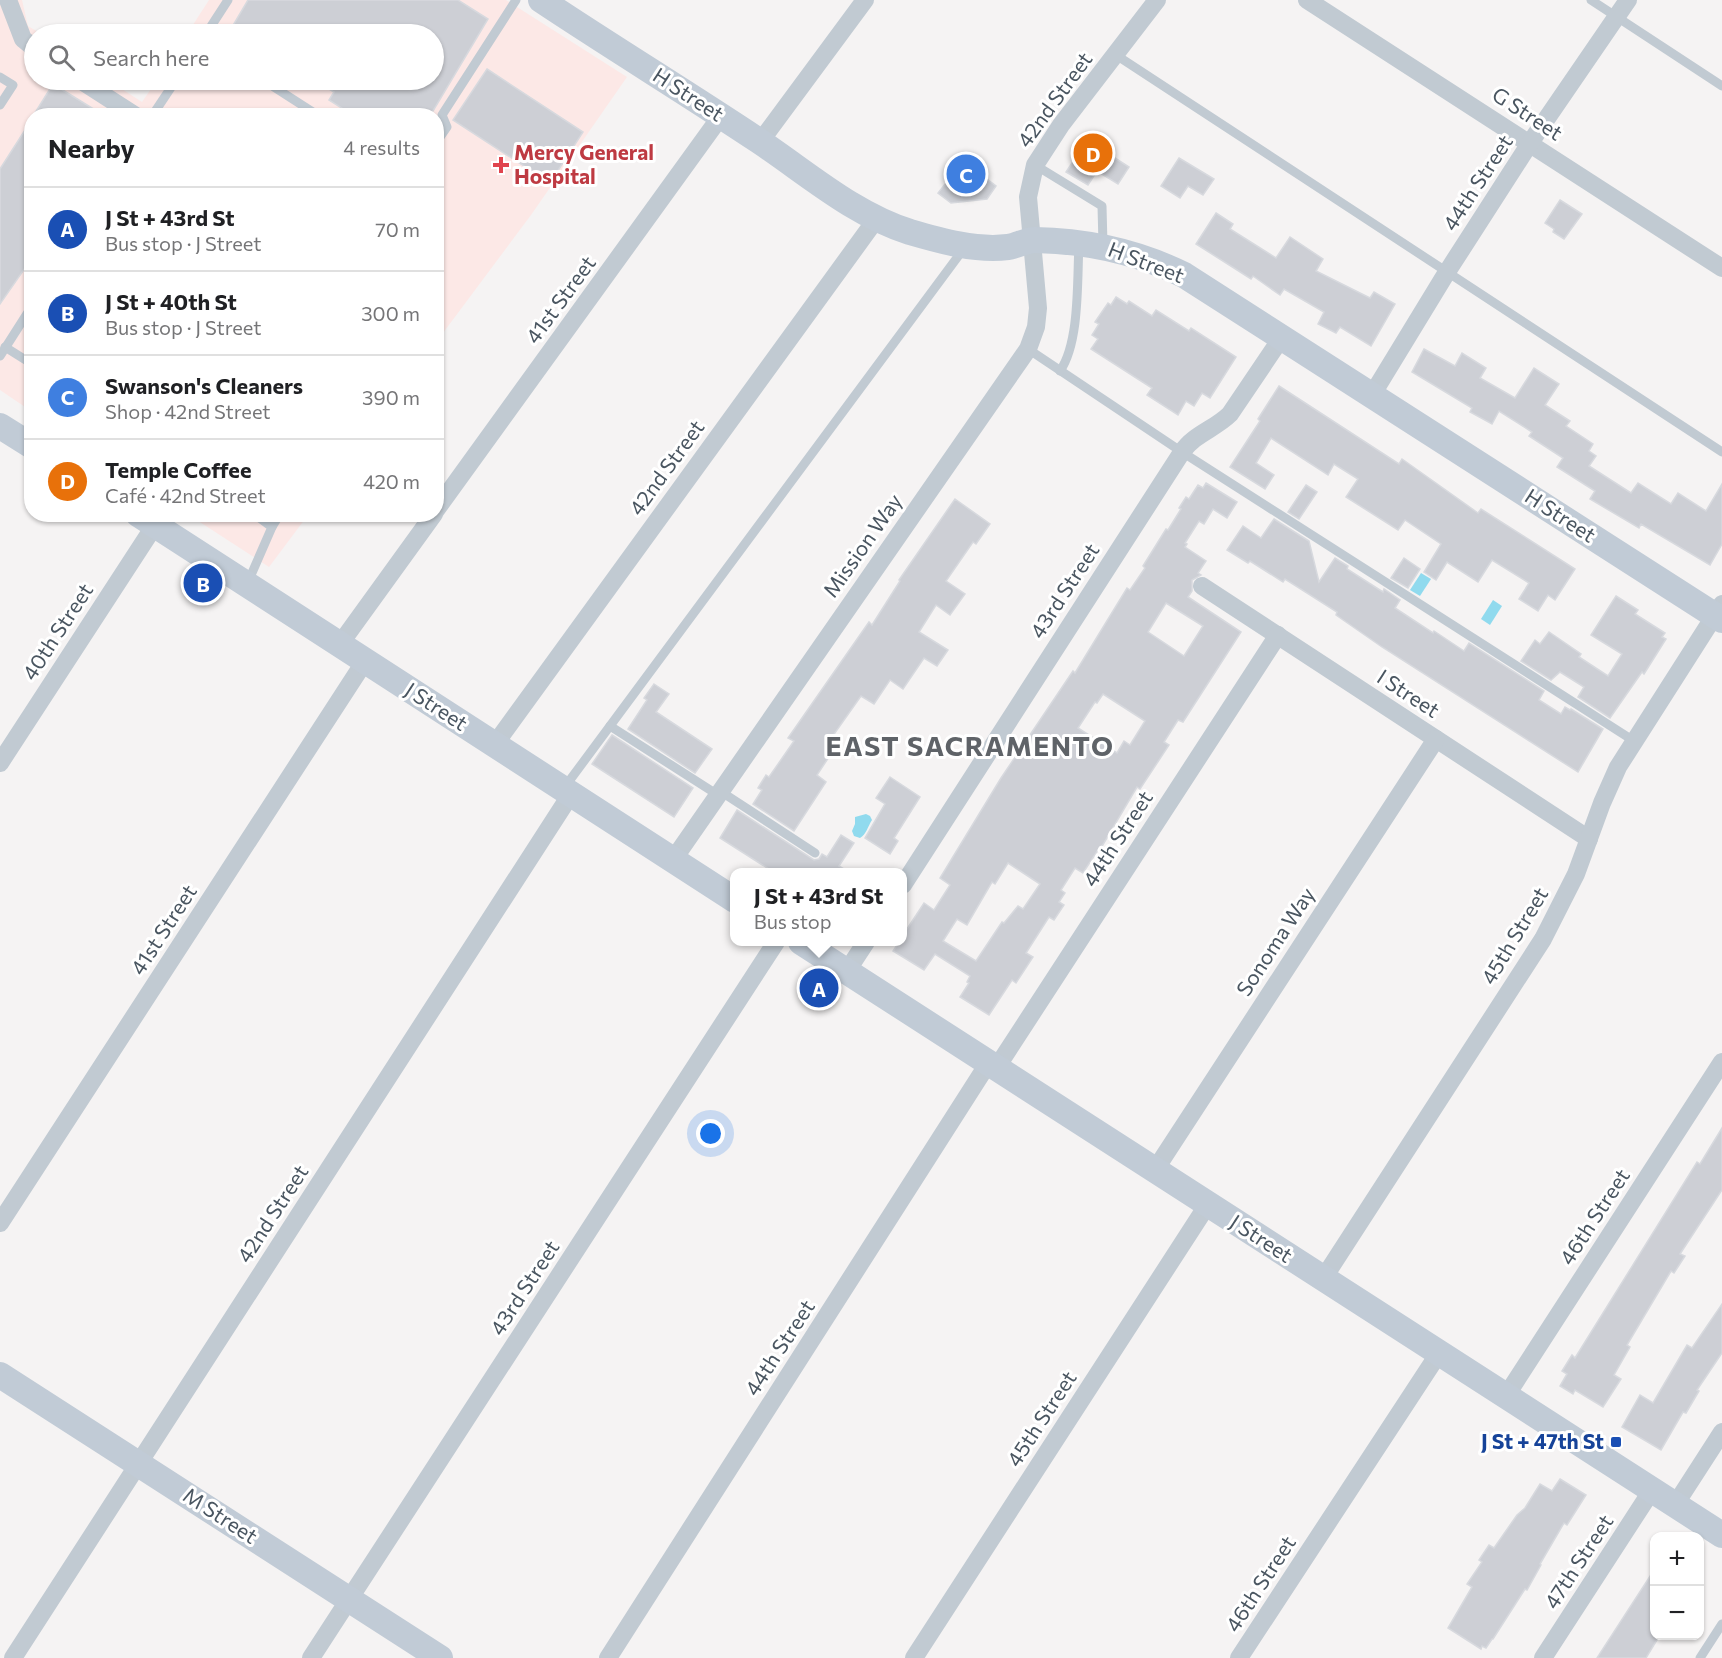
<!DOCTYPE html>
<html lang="en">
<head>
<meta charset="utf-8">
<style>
	body { margin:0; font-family:Commissioner,sans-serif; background:#f6f6f6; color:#202124 }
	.controls { position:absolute; right:18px; bottom:18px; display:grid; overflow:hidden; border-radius:12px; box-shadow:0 2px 4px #0004 }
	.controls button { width:54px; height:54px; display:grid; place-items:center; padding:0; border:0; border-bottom:2px solid #e0e0e0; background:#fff; color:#202124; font:30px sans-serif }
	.you { position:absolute; left:711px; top:1134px; width:21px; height:21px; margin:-15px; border:4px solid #fff; border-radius:50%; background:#1a73e8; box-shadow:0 0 0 9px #1a73e833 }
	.badge { display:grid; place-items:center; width:39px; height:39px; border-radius:50%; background:#1a73e8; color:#fff; font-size:20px; font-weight:700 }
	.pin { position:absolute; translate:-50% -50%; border:3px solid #fff; box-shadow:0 2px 6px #0006 }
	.popup { position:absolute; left:730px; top:868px; width:177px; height:78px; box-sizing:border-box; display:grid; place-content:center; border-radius:12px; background:#fff; filter:drop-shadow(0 2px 4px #0005); font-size:20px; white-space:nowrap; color:#757577 }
	.popup b { font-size:22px; color:#202124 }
	.popup::after { content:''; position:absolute; left:50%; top:100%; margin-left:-12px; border:12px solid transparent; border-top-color:#fff }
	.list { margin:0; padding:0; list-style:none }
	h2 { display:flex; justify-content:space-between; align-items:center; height:78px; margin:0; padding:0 24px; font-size:26px }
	h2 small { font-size:20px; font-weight:400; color:#757577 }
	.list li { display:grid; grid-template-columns:39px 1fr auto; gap:18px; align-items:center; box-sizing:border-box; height:84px; padding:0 24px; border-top:2px solid #e0e0e0 }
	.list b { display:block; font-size:22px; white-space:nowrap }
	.list p { margin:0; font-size:20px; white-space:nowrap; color:#757577 }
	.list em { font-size:20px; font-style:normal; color:#757577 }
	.icon { flex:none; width:33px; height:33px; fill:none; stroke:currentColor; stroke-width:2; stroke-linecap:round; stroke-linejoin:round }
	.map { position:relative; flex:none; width:1722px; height:1658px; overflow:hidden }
	.search { position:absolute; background:#fff; box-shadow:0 2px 4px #0004; left:24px; top:24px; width:420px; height:66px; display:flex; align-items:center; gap:15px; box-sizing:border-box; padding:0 21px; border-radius:33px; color:#757577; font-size:22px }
	.panel { position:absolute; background:#fff; box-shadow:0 2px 4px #0004; left:24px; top:108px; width:420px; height:414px; border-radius:24px }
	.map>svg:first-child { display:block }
	.medical { fill:#fce8e6 }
	.water { fill:#90daee }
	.building { fill:#cdcfd5; stroke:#d7d9de; stroke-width:1.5; fill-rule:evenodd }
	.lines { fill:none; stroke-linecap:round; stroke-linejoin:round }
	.lane { stroke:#c1cad2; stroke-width:9 }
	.street { stroke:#c1cad2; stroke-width:18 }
	.secondary { stroke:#c1cbd6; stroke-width:26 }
	.health-dot { fill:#e0444e; stroke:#fff; stroke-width:2 }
	.transit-dot { fill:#1a4fb4; stroke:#fff; stroke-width:2 }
	.labels { text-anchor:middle; stroke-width:6; stroke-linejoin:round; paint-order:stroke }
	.street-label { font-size:21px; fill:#4a5661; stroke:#fff }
	.health-label { font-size:21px; font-weight:bold; fill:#be3a42; stroke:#fff; text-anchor:start }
	.transit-label { font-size:21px; font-weight:bold; fill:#164399; stroke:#fff; text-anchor:end }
	.district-label { font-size:27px; font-weight:bold; letter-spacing:1.5px; fill:#5f6368; stroke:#fff }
</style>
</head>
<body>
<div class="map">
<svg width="1722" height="1658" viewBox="0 0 1722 1658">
	<rect width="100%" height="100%" fill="#f5f3f3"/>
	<g class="medical">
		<polygon points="0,0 22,0 28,26 41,34 34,34 34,80 108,80 142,102 157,80 434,80 434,34 187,34 209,0 506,0 627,77 531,215 437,341 436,116 32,116 31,411 0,390"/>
		<polygon points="189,515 308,515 269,567"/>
	</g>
	<g class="water">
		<polygon points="1421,573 1431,579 1420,596 1410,590"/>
		<polygon points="1493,600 1502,606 1490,625 1481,619"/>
		<path d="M 866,814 L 870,816 L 872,820 C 868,826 866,835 860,838 L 854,836 L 852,831 L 855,824 L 855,817 Z"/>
	</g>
	<g class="building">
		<polygon points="248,0 458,0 488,19 430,116 370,116 358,109 354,116 329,100 334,92 314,80 434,80 434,34 243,34 232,27"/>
		<polygon points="487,69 583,132 550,183 453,120"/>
		<polygon points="53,84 105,116 33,116"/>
		<polygon points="32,119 32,258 0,304 0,169"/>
		<polygon points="1087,140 1129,167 1118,184 1097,171 1088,185 1066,172"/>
		<polygon points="1179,158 1214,179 1203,195 1188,186 1180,198 1161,186"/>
		<polygon points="963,161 996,186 987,199 951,203 938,193"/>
		<polygon points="1560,200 1582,214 1564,239 1553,232 1554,229 1545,223"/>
		<polygon points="1216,213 1233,224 1230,229 1276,258 1290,237 1323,259 1316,271 1370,298 1374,292 1395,304 1371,346 1340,327 1336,333 1318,324 1324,312 1284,289 1280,295 1253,276 1251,279 1234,268 1196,244"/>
		<polygon points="1116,297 1127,304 1129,301 1152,316 1156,310 1189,331 1191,328 1236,357 1210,398 1202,393 1194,406 1186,401 1178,415 1147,395 1152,388 1091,349 1098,339 1092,335 1099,324 1095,322 1108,303 1111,305"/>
		<polygon points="1424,349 1455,366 1462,353 1486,368 1480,378 1515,398 1534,368 1559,384 1545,405 1570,421 1566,426 1593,444 1589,451 1596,456 1589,466 1631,493 1638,483 1671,504 1678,493 1706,511 1722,484 1722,544 1710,565 1641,524 1639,528 1590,499 1595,491 1557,467 1563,458 1529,436 1532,432 1499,411 1492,424 1470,412 1472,408 1412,372"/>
		<polygon points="1279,386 1399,464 1402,459 1478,513 1481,509 1575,569 1555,600 1548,595 1538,611 1519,599 1529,583 1492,560 1478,582 1447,562 1436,580 1424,572 1441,544 1405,520 1398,530 1346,497 1358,479 1334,464 1328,475 1271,438 1256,463 1274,475 1265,489 1230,467 1260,421 1258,419"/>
		<path d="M 1206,483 L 1237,502 L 1227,518 L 1213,509 L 1204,524 L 1199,521 L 1185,543 L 1187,544 L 1185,547 L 1206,561 L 1198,573 L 1201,575 L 1192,580 L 1192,591 L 1188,597 L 1241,632 L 1183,722 L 1178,720 L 1164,742 L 1169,745 L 1140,789 L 1137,787 L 1101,848 L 1100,847 L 1083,873 L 1075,868 L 1061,890 L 1065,893 L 1059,902 L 1064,905 L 1054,920 L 1049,917 L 1026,953 L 1033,957 L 1016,983 L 1012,980 L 989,1015 L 960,997 L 969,983 L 967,982 L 970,976 L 935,954 L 924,970 L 893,951 L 899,942 L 903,942 L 903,935 L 924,903 L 934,910 L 950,885 L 940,878 L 1001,778 L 1073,671 L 1075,673 L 1127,588 L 1130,590 L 1145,568 L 1143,566 L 1166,529 L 1168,530 L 1181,509 L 1179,508 L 1186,497 L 1189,499 L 1198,485 L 1203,488 ZM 1166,603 L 1203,626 L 1184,656 L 1148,632 ZM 1103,694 L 1145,721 L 1130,745 L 1124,741 L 1117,753 L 1078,728 L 1095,702 L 1097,703 ZM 1008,863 L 1040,884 L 1023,909 L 1018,906 L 1004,923 L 1002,922 L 976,961 L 943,941 L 957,919 L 967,925 L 992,882 L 995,884 Z"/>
		<polygon points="1306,485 1317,492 1299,519 1288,512"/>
		<polygon points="955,499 990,524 976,544 973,542 946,581 965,594 950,615 936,605 919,632 948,650 937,666 924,658 903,689 890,680 874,704 861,696 832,737 839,742 817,775 826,782 794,831 753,804 762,790 758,788 766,775 769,777 794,741 788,738 802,718 869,622 872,625 900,581 899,580"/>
		<polygon points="1274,519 1309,541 1319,582 1335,558 1348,566 1347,569 1383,592 1384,589 1400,600 1395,608 1433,633 1434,631 1464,651 1469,643 1544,691 1539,700 1561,714 1565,707 1570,710 1571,709 1603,729 1578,772 1382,647 1336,615 1337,612 1285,579 1283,582 1250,561 1248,563 1227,550 1243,526 1261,538"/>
		<polygon points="1404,558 1420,569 1408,588 1391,578"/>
		<polygon points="1616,596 1638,610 1635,614 1665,633 1662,637 1666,639 1644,674 1642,672 1610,718 1578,697 1584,687 1560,672 1551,680 1521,661 1535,640 1540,644 1549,632 1581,654 1579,657 1608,676 1622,654 1591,635"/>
		<polygon points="654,684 669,694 656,712 712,749 695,773 628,729 647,700 644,698"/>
		<polygon points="612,735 693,788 674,817 592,764"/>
		<polygon points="890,777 920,797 894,838 898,841 890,854 865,838 885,804 876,798"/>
		<polygon points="737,810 814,860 819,859 822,854 827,857 841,835 854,843 839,866 850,873 775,873 720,838"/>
		<polygon points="1722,1128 1722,1190 1680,1254 1685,1256 1674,1273 1671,1271 1627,1345 1630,1347 1614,1375 1621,1379 1603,1407 1575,1390 1573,1394 1560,1386 1567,1374 1562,1371 1572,1355 1575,1358 1697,1162 1700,1164"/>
		<polygon points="1722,1304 1722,1353 1697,1390 1699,1391 1686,1413 1683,1412 1661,1450 1622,1427 1640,1395 1653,1403 1687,1345 1692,1348"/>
		<polygon points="1560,1479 1586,1495 1567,1525 1564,1523 1540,1564 1541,1565 1527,1590 1525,1589 1493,1639 1492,1639 1486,1648 1482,1646 1481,1649 1448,1628 1472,1587 1467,1584 1482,1562 1479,1560 1489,1545 1494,1548 1517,1515 1525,1508 1540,1484 1552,1491"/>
		<polygon points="1654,1570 1654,1635 1660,1635 1646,1658 1597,1658"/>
	</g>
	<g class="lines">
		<g class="lane">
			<polyline points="1591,0 1722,86"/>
			<polyline points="206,34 228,0"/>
			<polyline points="1116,55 1722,452"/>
			<polyline points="0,77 13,85 0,105"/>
			<polyline points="263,80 319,116"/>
			<polyline points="152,116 176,80"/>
			<polyline points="436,143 447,127 442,115 516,0"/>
			<polyline points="1035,165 1102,206 1103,245"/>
			<polyline points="5,347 32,364"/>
			<polyline points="1028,349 1182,452 1634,741"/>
			<polyline points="0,356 32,306"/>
			<path d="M 1060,371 C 1080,342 1077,280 1079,244"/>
			<polyline points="272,527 280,514"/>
			<polyline points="248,582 272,527 254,514"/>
			<polyline points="610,726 718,795"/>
			<polyline points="564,788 965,247"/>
			<polyline points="720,791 815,853"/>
			<polyline points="1700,1658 1722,1624"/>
		</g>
		<g class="street">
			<polyline points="8,0 23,39 34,48"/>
			<polyline points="1307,0 1722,268"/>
			<polyline points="80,80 136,116"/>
			<polyline points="760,142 865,0"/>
			<polyline points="1372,395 1447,272 1530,143 1628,0"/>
			<polyline points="436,510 721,116"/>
			<polyline points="1202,586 1589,839"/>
			<polyline points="340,644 434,514"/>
			<polyline points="495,744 877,218"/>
			<polyline points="0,763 155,525"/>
			<polyline points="673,860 1028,349 1036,327 1038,308 1028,197 1035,165 1061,125 1157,0"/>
			<path d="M 903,885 L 1182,452 C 1194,434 1215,429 1230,414 L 1282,337"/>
			<polyline points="847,971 866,942"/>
			<polyline points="997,1067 1278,635"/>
			<polyline points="1155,1170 1436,739"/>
			<polyline points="0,1223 365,661"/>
			<polyline points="1323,1279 1543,939 1576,874 1602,803 1618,767 1722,604"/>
			<polyline points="1506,1396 1722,1062"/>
			<polyline points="1675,1505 1722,1432"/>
			<polyline points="13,1658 571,794"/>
			<polyline points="311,1658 776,942"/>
			<polyline points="608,1658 989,1062"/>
			<polyline points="914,1658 1208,1204"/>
			<polyline points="1239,1658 1439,1353"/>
			<polyline points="1543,1658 1652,1490"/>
		</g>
		<g class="secondary">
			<path d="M 541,0 C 613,48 687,93 759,141 C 807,173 853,214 910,232 C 941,241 976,251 1008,247 C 1017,246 1026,240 1035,240 C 1088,241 1136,251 1184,275 L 1722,620"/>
			<polyline points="0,426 32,446"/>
			<polyline points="138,514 735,900"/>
			<polyline points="801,942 1722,1535"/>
			<polyline points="0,1375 440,1658"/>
		</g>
	</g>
	<path class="health-dot" d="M498 156h6v6h6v6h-6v6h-6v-6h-6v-6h6z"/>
	<rect class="transit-dot" x="1610" y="1436" width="12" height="12" rx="3"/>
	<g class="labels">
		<g class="street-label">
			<text transform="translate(688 95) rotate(33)" y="7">H Street</text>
			<text transform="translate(1055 100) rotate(-54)" y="7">42nd Street</text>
			<text transform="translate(1527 114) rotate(33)" y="7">G Street</text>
			<text transform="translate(1478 183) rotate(-57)" y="7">44th Street</text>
			<text transform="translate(1146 263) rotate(21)" y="7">H Street</text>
			<text transform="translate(561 300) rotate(-54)" y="7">41st Street</text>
			<text transform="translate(667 468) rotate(-54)" y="7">42nd Street</text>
			<text transform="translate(1560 516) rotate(33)" y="7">H Street</text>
			<text transform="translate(863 546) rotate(-55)" y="7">Mission Way</text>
			<text transform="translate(1065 591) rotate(-57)" y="7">43rd Street</text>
			<text transform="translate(58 632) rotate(-57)" y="7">40th Street</text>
			<text transform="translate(1408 694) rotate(33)" y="7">I Street</text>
			<text transform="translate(436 707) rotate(33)" y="7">J Street</text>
			<text transform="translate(1118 839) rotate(-57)" y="7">44th Street</text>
			<text transform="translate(164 930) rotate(-57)" y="7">41st Street</text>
			<text transform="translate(1515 936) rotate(-59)" y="7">45th Street</text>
			<text transform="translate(1276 942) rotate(-57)" y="7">Sonoma Way</text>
			<text transform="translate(273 1214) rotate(-57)" y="7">42nd Street</text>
			<text transform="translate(1595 1217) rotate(-57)" y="7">46th Street</text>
			<text transform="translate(1261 1239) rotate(33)" y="7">J Street</text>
			<text transform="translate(525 1288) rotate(-57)" y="7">43rd Street</text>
			<text transform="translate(780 1348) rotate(-57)" y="7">44th Street</text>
			<text transform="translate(1042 1419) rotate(-57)" y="7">45th Street</text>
			<text transform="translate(220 1516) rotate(33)" y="7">M Street</text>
			<text transform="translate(1579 1562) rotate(-57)" y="7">47th Street</text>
			<text transform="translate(1261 1584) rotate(-57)" y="7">46th Street</text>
		</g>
		<g class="health-label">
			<text x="514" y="160">Mercy General<tspan x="514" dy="24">Hospital</tspan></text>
		</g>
		<g class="transit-label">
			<text x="1604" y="1449">J St + 47th St</text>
		</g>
		<g class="district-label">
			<text x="970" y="756">EAST SACRAMENTO</text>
		</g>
	</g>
</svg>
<div class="controls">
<button>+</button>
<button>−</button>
</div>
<div class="you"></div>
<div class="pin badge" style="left:819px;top:988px;background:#1a4fb4">A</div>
<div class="popup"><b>J St + 43rd St</b>Bus stop</div>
<div class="pin badge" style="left:203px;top:583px;background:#1a4fb4">B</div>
<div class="pin badge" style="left:966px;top:174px;background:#3f7fe0">C</div>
<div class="pin badge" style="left:1093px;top:153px;background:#e8710a">D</div>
<div class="search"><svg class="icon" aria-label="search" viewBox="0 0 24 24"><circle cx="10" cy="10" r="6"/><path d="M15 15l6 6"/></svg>Search here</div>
<section class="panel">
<h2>Nearby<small>4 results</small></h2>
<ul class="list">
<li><span class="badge" style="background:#1a4fb4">A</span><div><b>J St + 43rd St</b><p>Bus stop · J Street</p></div><em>70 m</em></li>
<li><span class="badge" style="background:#1a4fb4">B</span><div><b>J St + 40th St</b><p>Bus stop · J Street</p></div><em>300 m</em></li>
<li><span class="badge" style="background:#3f7fe0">C</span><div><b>Swanson's Cleaners</b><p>Shop · 42nd Street</p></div><em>390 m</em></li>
<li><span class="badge" style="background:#e8710a">D</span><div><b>Temple Coffee</b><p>Café · 42nd Street</p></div><em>420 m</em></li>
</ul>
</section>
</div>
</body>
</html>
